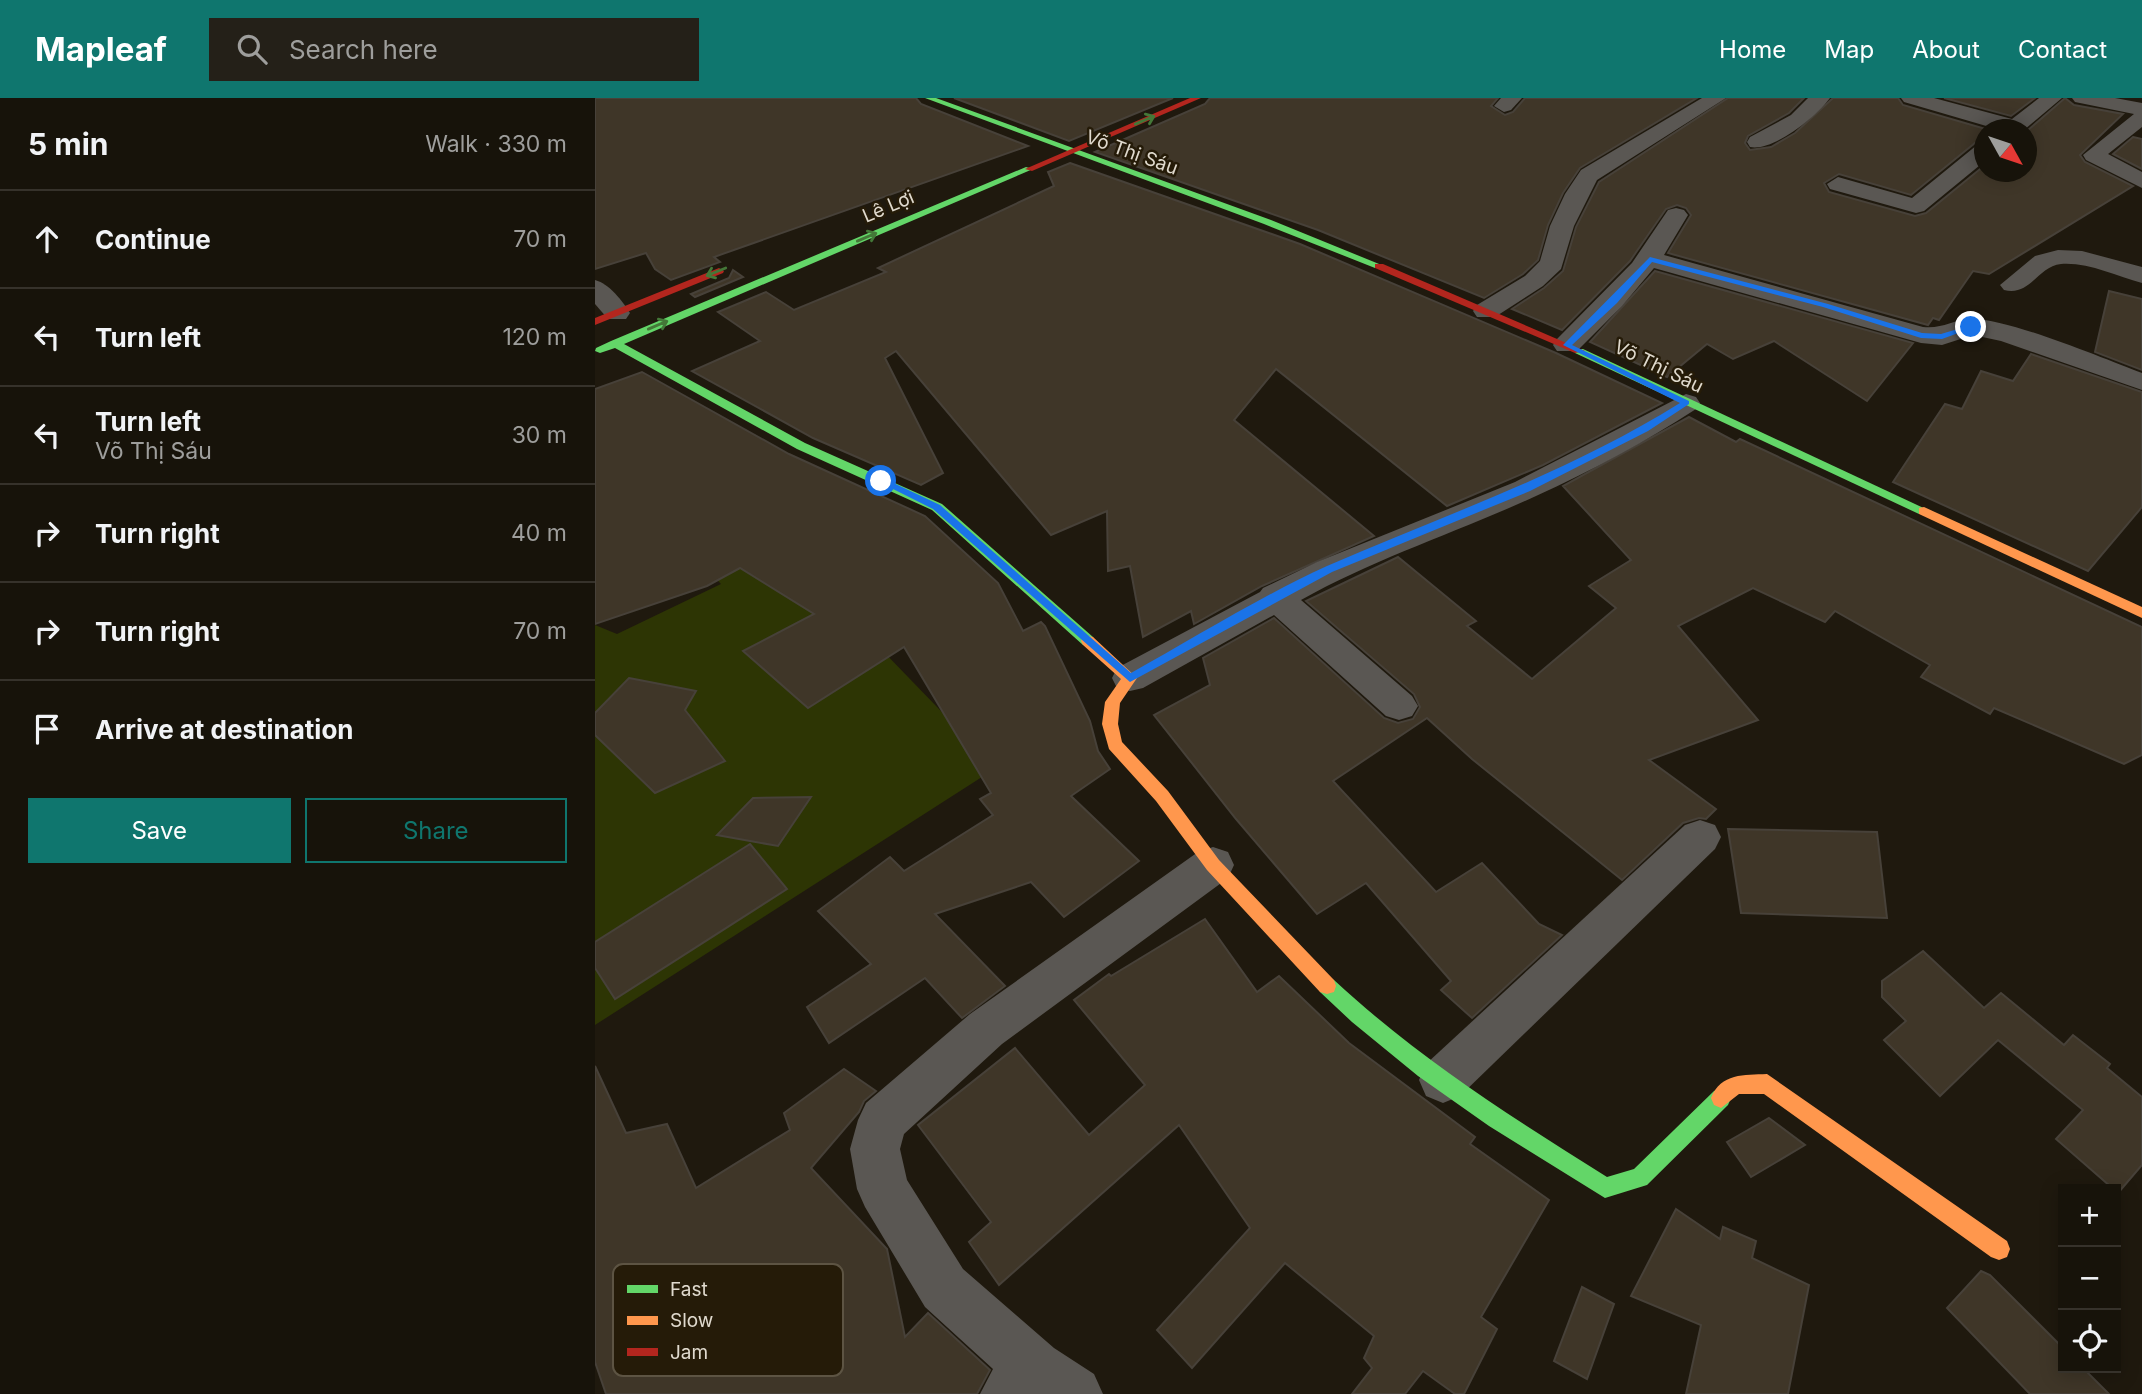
<!DOCTYPE html>
<html lang="en">
<head>
<meta charset="utf-8">
<style>
	body { margin:0; font-family:Inter,sans-serif; background:#242018; color:#f1f3f6 }
	.controls { position:absolute; right:21px; bottom:21px; display:grid; overflow:hidden; border-radius:0px; box-shadow:0 4px 18px #0003 }
	.controls button { width:63px; height:63px; display:grid; place-items:center; padding:0; border:0; border-bottom:2px solid #36322b; background:#17130a; color:#f1f3f6; font:35px sans-serif }
	.compass { position:absolute; left:1379px; top:21px; width:63px; height:63px; border-radius:50%; background:#17130a; box-shadow:0 4px 18px #0003; rotate:130deg }
	.stop { position:absolute; width:21px; height:21px; margin:-16px; border:5px solid #1a73e8; border-radius:50%; background:#fff }
	.stop.end { background:#1a73e8; border-color:#fff; box-shadow:0 2px 7px #0008 }
	.list { margin:0; padding:0; list-style:none }
	h2 { display:flex; justify-content:space-between; align-items:center; height:91px; margin:0; padding:0 28px; font-size:30px }
	h2 small { font-size:23px; font-weight:400; color:#9e9e9c }
	.list li { display:grid; grid-template-columns:46px 1fr auto; gap:21px; align-items:center; box-sizing:border-box; height:98px; padding:0 28px; border-top:2px solid #36322b }
	.list b { display:block; font-size:26px; white-space:nowrap }
	.list p { margin:0; font-size:23px; white-space:nowrap; color:#9e9e9c }
	.list em { font-size:23px; font-style:normal; color:#9e9e9c }
	.actions { display:flex; gap:14px; padding:21px 28px }
	.actions a { flex:1; padding:16px 0; border:2px solid #0f766e; border-radius:0px; text-align:center; font-size:24px; color:#0f766e }
	.actions .main { background:#0f766e; color:#fff }
	.icon { flex:none; width:38px; height:38px; fill:none; stroke:currentColor; stroke-width:2; stroke-linecap:round; stroke-linejoin:round }
	.map { position:relative; flex:none; width:1547px; height:1296px; overflow:hidden }
	header { display:flex; align-items:center; gap:42px; box-sizing:border-box; height:98px; padding:0 35px; background:#0f766e; color:#fff }
	header strong { font-size:33px }
	nav { display:flex; gap:38px; margin-inline-start:auto; font-size:24px }
	.search { width:490px; height:63px; background:#242018; display:flex; align-items:center; gap:18px; box-sizing:border-box; padding:0 24px; border-radius:0px; color:#9e9e9c; font-size:26px }
	main { display:flex }
	aside { flex:1; background:#17130a }
	.map>svg:first-child { display:block }
	.green { fill:#2d3504 }
	.building { fill:#3f3628; stroke:#474139; stroke-width:2 }
	.lines { fill:none; stroke-linecap:round; stroke-linejoin:round }
	.street { fill:#5a5753; fill-rule:evenodd }
	.fast { fill:#63d668; fill-rule:evenodd }
	.slow { fill:#ff974d; fill-rule:evenodd }
	.jam { fill:#b3261e; fill-rule:evenodd }
	.oneway { stroke:#447838 }
	.route { fill:#1a73e8 }
	.labels { text-anchor:middle; stroke-width:5; stroke-linejoin:round; paint-order:stroke }
	.far-street-label { font-size:19px; fill:#e0dace; stroke:#251b08 }
	.key { fill:#251b08; stroke:#5d5443; stroke-width:2 }
	.key-label { font-size:19px; fill:#e0dace }
</style>
</head>
<body>
<header>
<strong>Mapleaf</strong>
<div class="search"><svg class="icon" aria-label="search" viewBox="0 0 24 24"><circle cx="10" cy="10" r="6"/><path d="M15 15l6 6"/></svg>Search here</div>
<nav><a>Home</a><a>Map</a><a>About</a><a>Contact</a></nav>
</header>
<main>
<aside>
<h2>5 min<small>Walk · 330 m</small></h2>
<ul class="list">
<li><svg class="icon" aria-label="ahead" viewBox="0 0 24 24"><path d="M12 20V5M6 11l6-6 6 6"/></svg><div><b>Continue</b></div><em>70 m</em></li>
<li><svg class="icon" aria-label="left" viewBox="0 0 24 24"><path d="M17 20v-9H6M10 6l-5 5 5 5"/></svg><div><b>Turn left</b></div><em>120 m</em></li>
<li><svg class="icon" aria-label="left" viewBox="0 0 24 24"><path d="M17 20v-9H6M10 6l-5 5 5 5"/></svg><div><b>Turn left</b><p>Võ Thị Sáu</p></div><em>30 m</em></li>
<li><svg class="icon" aria-label="right" viewBox="0 0 24 24"><path d="M7 20v-9h11M14 6l5 5-5 5"/></svg><div><b>Turn right</b></div><em>40 m</em></li>
<li><svg class="icon" aria-label="right" viewBox="0 0 24 24"><path d="M7 20v-9h11M14 6l5 5-5 5"/></svg><div><b>Turn right</b></div><em>70 m</em></li>
<li><svg class="icon" aria-label="arrive" viewBox="0 0 24 24"><path d="M6 21V4h12l-3 4 3 4H6"/></svg><div><b>Arrive at destination</b></div></li>
</ul>
<div class="actions"><a class="main">Save</a><a>Share</a></div>
</aside>
<div class="map">
<svg width="1547" height="1296" viewBox="0 0 1547 1296">
	<rect width="100%" height="100%" fill="#1f190e"/>
	<polygon class="green" points="79,436 198,460 401,670 0,927 0,527 22,536 126,486"/>
	<g class="building">
		<polygon points="0,0 321,0 326,6 433,48 119,159 125,164 76,182 60,171 51,155 0,171"/>
		<polygon points="359,0 578,0 474,43"/>
		<polygon points="615,0 903,0 896,8 910,17 918,14 930,0 1102,0 985,70 968,95 953,127 943,162 928,176 889,200 723,132 500,54 610,6"/>
		<polygon points="1133,0 1209,0 1194,15 1153,38 1150,45 1155,52 1176,49 1200,35 1238,0 1303,0 1308,7 1394,32 1390,32 1390,43 1380,45 1316,97 1244,76 1229,85 1234,94 1320,118 1331,115 1390,67 1390,74 1432,74 1432,33 1470,0 1479,7 1528,16 1485,57 1490,64 1538,88 1394,176 1378,173 1344,222 1338,220 1333,227 1073,155 1096,117 1091,110 1082,107 1071,111 1035,163 967,232 917,211 949,190 968,173 981,129 1004,84"/>
		<polygon points="1349,0 1440,0 1416,18"/>
		<polygon points="1538,39 1547,41 1547,71 1518,56"/>
		<polygon points="475,65 705,146 961,255 1067,305 948,367 852,408 681,271 639,322 779,438 667,488 599,526 596,513 548,539 535,468 513,473 512,413 456,437 301,253 290,260 348,375 326,387 218,340 97,273 165,243 123,214 171,194 199,212 291,174 283,170 459,88 453,74"/>
		<polygon points="138,172 148,179 100,199 96,196 134,180"/>
		<polygon points="1060,173 1318,245 1272,303 1179,243 1138,261 1112,246 1072,279 995,244"/>
		<polygon points="1514,193 1547,201 1547,272 1500,254"/>
		<polygon points="1436,256 1547,294 1547,409 1493,473 1298,384 1350,306 1367,311 1386,273 1418,283"/>
		<polygon points="47,274 194,356 330,418 403,485 428,533 446,524 450,528 495,623 503,653 515,671 476,698 544,763 469,819 436,784 340,816 410,888 367,920 330,880 234,945 212,909 276,866 223,813 295,759 309,773 398,717 385,701 396,695 309,549 213,610 148,553 219,516 145,470 112,488 0,526 0,291"/>
		<polygon points="1094,319 1141,344 1145,341 1547,529 1547,657 1529,666 1399,610 1395,616 1326,579 1335,567 1240,513 1230,524 1158,490 1083,528 1163,622 1054,662 1121,711 1111,721 1104,720 1088,725 1027,782 877,661 832,620 738,683 841,794 887,765 944,826 967,837 877,920 846,892 856,883 771,785 722,816 641,721 559,617 615,587 608,560 679,520 789,620 803,625 818,621 825,609 819,596 711,503 803,459 881,523 872,528 937,581 1021,510 994,488 1036,462 968,388"/>
		<polygon points="34,580 101,593 90,612 130,663 60,695 0,637 0,615"/>
		<polygon points="216,699 183,748 122,737 158,700"/>
		<polygon points="1133,731 1282,734 1292,820 1146,815"/>
		<polygon points="155,746 192,791 20,901 0,870 0,844"/>
		<polygon points="610,821 662,894 684,878 754,945 880,1039 875,1046 954,1102 886,1219 902,1231 869,1296 860,1296 828,1273 810,1296 757,1296 777,1270 769,1260 779,1238 690,1165 597,1270 562,1232 655,1130 584,1027 404,1187 374,1144 396,1124 323,1027 420,950 494,1037 550,987 479,902 514,876 516,878"/>
		<polygon points="1328,853 1389,910 1406,895 1469,947 1478,937 1515,966 1512,970 1547,999 1547,1067 1523,1095 1461,1041 1488,1012 1403,942 1345,998 1289,942 1311,923 1287,899 1287,883"/>
		<polygon points="0,968 31,1035 72,1026 101,1090 195,1032 189,1015 249,971 281,993 269,1003 264,1014 216,1070 292,1151 310,1239 333,1215 395,1272 382,1296 11,1296 0,1264"/>
		<polygon points="1174,1020 1210,1047 1156,1079 1132,1044"/>
		<polygon points="1081,1111 1125,1141 1128,1129 1161,1143 1157,1160 1214,1187 1193,1296 1091,1296 1106,1227 1036,1198"/>
		<polygon points="1386,1173 1395,1177 1468,1250 1468,1270 1488,1270 1514,1296 1435,1296 1352,1210"/>
		<polygon points="987,1189 1019,1206 992,1281 959,1263"/>
	</g>
	<g class="lines">
		<g class="street">
			<polygon points="906,0 927,0 916,12 909,14 899,8"/>
			<polygon points="1107,0 1131,0 1002,82 979,128 966,171 948,188 900,219 882,219 878,213 882,207 930,178 945,163 955,128 970,96 986,72"/>
			<path d="M 1213,0 L 1235,0 C 1222,18 1178,54 1155,49 L 1152,44 L 1155,39 L 1196,17 Z"/>
			<polygon points="1306,0 1339,0 1417,21 1444,0 1467,0 1429,32 1405,32 1309,4"/>
			<polygon points="1477,0 1520,0 1547,5 1547,29 1513,56 1547,74 1547,90 1491,62 1488,57 1539,16 1480,4"/>
			<polygon points="1390,46 1390,63 1329,113 1321,115 1235,91 1232,86 1243,79 1317,100 1382,47"/>
			<path d="M 1081,110 L 1089,112 L 1093,117 L 1069,157 L 1328,229 C 1348,231 1357,222 1375,221 C 1411,219 1509,261 1547,275 L 1547,292 L 1406,243 L 1378,237 L 1347,247 L 1326,245 L 1059,170 L 1027,208 L 982,253 L 962,253 L 958,247 L 962,241 L 1037,165 L 1073,112 Z"/>
			<path d="M 1463,152 L 1487,153 L 1547,169 L 1547,185 C 1521,178 1493,164 1466,166 C 1443,168 1435,199 1409,192 L 1405,187 L 1440,158 Z"/>
			<path d="M 0,182 C 15,186 27,203 35,215 L 31,221 L 13,221 L 0,206 Z"/>
			<path d="M 1091,296 L 1101,299 L 1105,305 L 1101,311 C 1050,344 996,373 941,398 C 863,434 781,460 706,502 L 817,598 L 823,608 L 817,618 L 804,622 L 791,618 L 679,517 L 548,590 L 535,593 L 522,590 L 517,580 L 522,570 L 665,494 L 668,490 L 722,464 L 920,384 Z"/>
			<polygon points="1105,722 1120,727 1126,739 1120,751 865,998 848,1005 831,998 824,982 831,966 1090,727"/>
			<polygon points="618,749 633,754 639,767 633,780 407,946 309,1036 305,1051 312,1082 368,1171 459,1250 499,1276 508,1296 385,1296 398,1271 330,1209 270,1109 262,1091 255,1051 263,1022 271,1005 375,916 603,754"/>
		</g>
		<g class="fast">
			<polygon points="330,0 341,0 676,122 789,168 780,170 669,126"/>
			<polygon points="431,69 438,71 29,246 210,345 347,406 498,539 500,543 498,547 488,547 337,412 202,351 20,250 5,255 0,253 1,250 16,243"/>
			<polygon points="980,251 988,251 1335,413 1334,416 1324,416 980,255"/>
			<path d="M 732,880 L 739,882 C 822,959 916,1019 1012,1079 L 1039,1071 L 1119,993 L 1126,990 L 1133,993 L 1136,1000 L 1133,1007 L 1052,1087 L 1010,1100 L 894,1028 L 823,978 L 757,924 L 725,894 L 723,888 L 725,882 Z"/>
		</g>
		<g class="slow">
			<polygon points="1329,409 1547,509 1547,520 1324,416 1324,410"/>
			<polygon points="493,538 498,539 542,580 525,605 523,626 527,644 573,693 624,762 739,882 741,888 739,894 732,896 725,894 612,772 561,703 514,651 507,626 510,604 526,581 488,547 486,543 488,539"/>
			<path d="M 1172,976 L 1412,1143 L 1415,1151 L 1412,1159 L 1404,1162 L 1396,1159 L 1169,996 L 1144,996 L 1126,1010 L 1119,1007 L 1116,1000 C 1126,975 1149,977 1172,976 Z"/>
		</g>
		<g class="jam">
			<polygon points="595,0 606,0 437,73 430,71"/>
			<polygon points="780,166 788,166 990,253 980,255 780,170"/>
			<polygon points="124,170 129,173 128,175 0,227 0,220"/>
		</g>
	</g>
	<defs><path id="oneway-shaft" d="M-6 0H5M1.5-3L5.5 0L1.5 3" fill="none" stroke-width="1.6" stroke-linecap="round" stroke-linejoin="round" transform="scale(1.75)"/></defs>
	<g class="oneway">
		<use href="#oneway-shaft" transform="translate(550 22) rotate(-23)"/>
		<use href="#oneway-shaft" transform="translate(272 139) rotate(-23)"/>
		<use href="#oneway-shaft" transform="translate(121 174) rotate(158)"/>
		<use href="#oneway-shaft" transform="translate(63 227) rotate(-23)"/>
	</g>
	<path class="route" d="M 1055,159 L 1233,206 L 1327,235 L 1346,236 L 1376,227 L 1380,229 L 1347,241 L 1326,240 L 1228,209 L 1057,164 L 1022,205 L 977,247 L 1094,303 L 1094,306 L 1053,333 L 935,393 L 737,474 L 535,584 L 338,411 L 282,383 L 290,381 L 345,407 L 536,575 C 599,540 668,497 732,468 C 854,415 971,376 1085,305 L 968,247 Z"/>
	<g class="labels">
		<g class="far-street-label">
			<text transform="translate(537 54) rotate(20)" y="7">Võ Thị Sáu</text>
			<text transform="translate(293 108) rotate(-23)" y="7">Lê Lợi</text>
			<text transform="translate(1064 268) rotate(26)" y="7">Võ Thị Sáu</text>
		</g>
	</g>
	<rect x="18" y="1166" width="230" height="112" rx="10" class="key"/>
	<rect x="32" y="1187" width="31" height="8" fill="#63d668"/>
	<rect x="32" y="1218" width="31" height="9" fill="#ff974d"/>
	<rect x="32" y="1250" width="31" height="8" fill="#b3261e"/>
	<g class="key-label">
		<text x="75" y="1198">Fast</text>
		<text x="75" y="1229">Slow</text>
		<text x="75" y="1261">Jam</text>
	</g>
</svg>
<div class="controls">
<button>+</button>
<button>−</button>
<button><svg class="icon" aria-label="locate" viewBox="0 0 24 24"><circle cx="12" cy="12" r="6"/><path d="M12 2v4M12 18v4M2 12h4M18 12h4"/></svg></button>
</div>
<svg class="compass" viewBox="-18 -18 36 36"><path d="M0-13l5 13h-10z" fill="#e53935"/><path d="M0 13l5-13h-10z" fill="#9e9e9c"/></svg>
<div class="stop" style="left:286px;top:383px"></div>
<div class="stop end" style="left:1376px;top:229px"></div>
</div>
</main>
</body>
</html>
